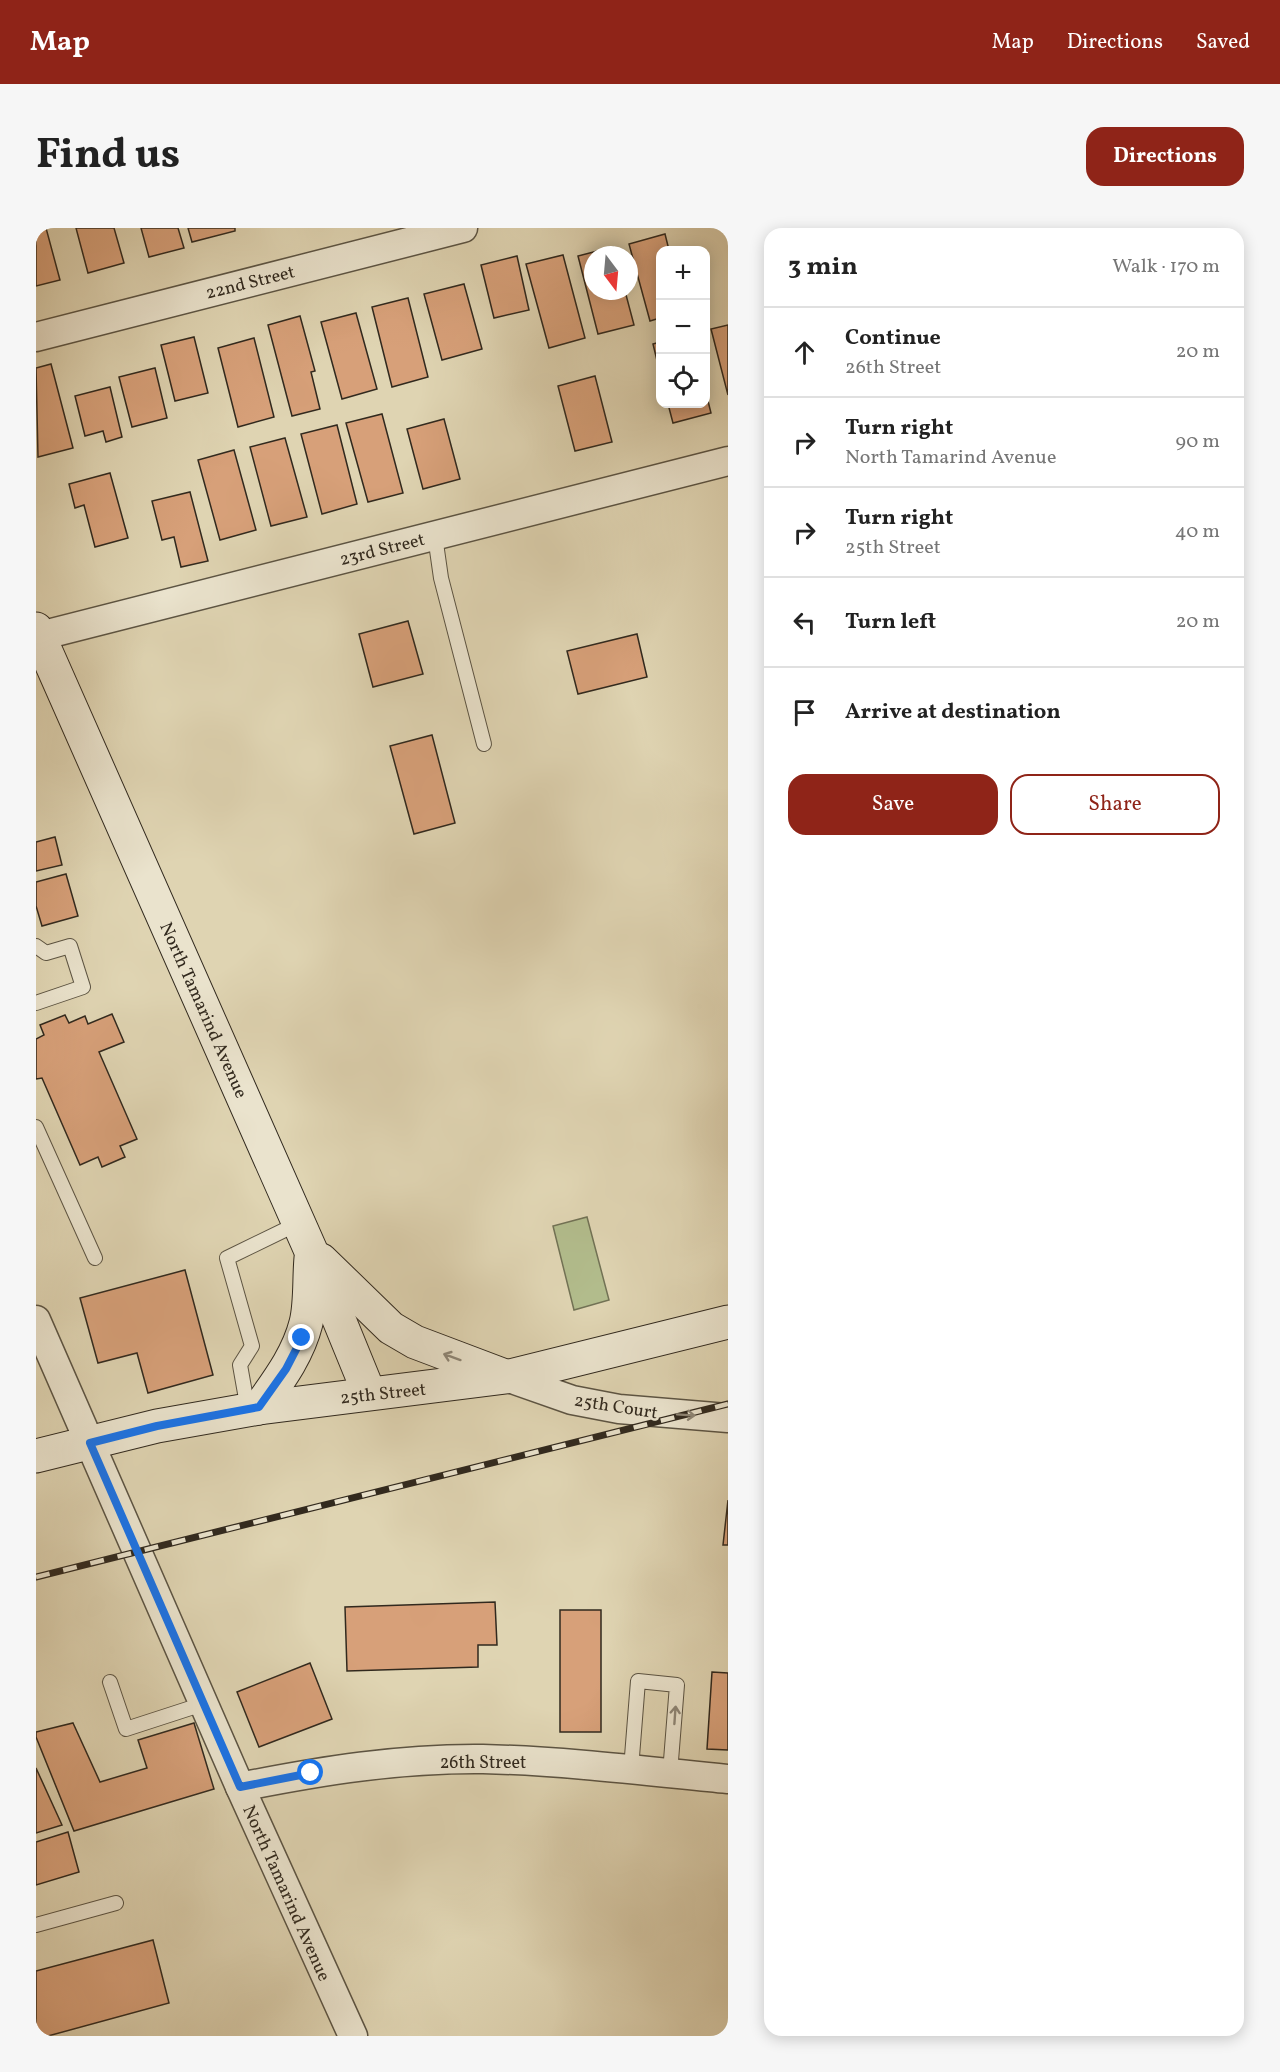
<!DOCTYPE html>
<html lang="en">
<head>
<meta charset="utf-8">
<style>
	body { margin:0; font-family:Vollkorn,serif; background:#f6f6f6; color:#222 }
	.controls { position:absolute; right:18px; top:18px; display:grid; overflow:hidden; border-radius:12px; box-shadow:0 3px 15px #0003 }
	.controls button { width:54px; height:54px; display:grid; place-items:center; padding:0; border:0; border-bottom:2px solid #e0e0e0; background:#fff; color:#222; font:30px sans-serif }
	.compass { position:absolute; left:548px; top:18px; width:54px; height:54px; border-radius:50%; background:#fff; box-shadow:0 3px 15px #0003; rotate:164deg }
	.stop { position:absolute; width:18px; height:18px; margin:-14px; border:4px solid #1a73e8; border-radius:50%; background:#fff }
	.stop.end { background:#1a73e8; border-color:#fff; box-shadow:0 2px 6px #0008 }
	.list { margin:0; padding:0; list-style:none }
	h2 { display:flex; justify-content:space-between; align-items:center; height:78px; margin:0; padding:0 24px; font-size:26px }
	h2 small { font-size:20px; font-weight:400; color:#767676 }
	.list li { display:grid; grid-template-columns:39px 1fr auto; gap:18px; align-items:center; box-sizing:border-box; height:90px; padding:0 24px; border-top:2px solid #e0e0e0 }
	.list b { display:block; font-size:22px; white-space:nowrap }
	.list p { margin:0; font-size:20px; white-space:nowrap; color:#767676 }
	.list em { font-size:20px; font-style:normal; color:#767676 }
	.actions { display:flex; gap:12px; padding:18px 24px }
	.actions a { flex:1; padding:14px 0; border:2px solid #8f2418; border-radius:18px; text-align:center; font-size:21px; color:#8f2418 }
	.actions .main { background:#8f2418; color:#fff }
	.icon { flex:none; width:33px; height:33px; fill:none; stroke:currentColor; stroke-width:2; stroke-linecap:round; stroke-linejoin:round }
	.map { position:relative; flex:none; width:692px; height:1808px; overflow:hidden; border-radius:18px }
	header { display:flex; align-items:center; gap:36px; box-sizing:border-box; height:84px; padding:0 30px; background:#8f2418; color:#fff }
	header strong { font-size:28px }
	nav { display:flex; gap:33px; margin-inline-start:auto; font-size:21px }
	.intro { display:flex; align-items:center; justify-content:space-between; box-sizing:border-box; height:144px; padding:0 36px }
	h1 { margin:0; font-size:42px }
	.button { padding:15px 27px; border-radius:18px; background:#8f2418; color:#fff; font-size:21px; font-weight:700 }
	main { display:flex; gap:36px; padding:0 36px }
	aside { flex:1; background:#fff; border-radius:18px; box-shadow:0 3px 15px #0003 }
	.map>svg:first-child { display:block }
	.green { fill:#b2bc8c; stroke:#727255; stroke-width:1.5 }
	.building { fill:#d7a079; stroke:#31291e; stroke-width:1.5 }
	.lines { fill:none; stroke-linecap:round; stroke-linejoin:round }
	.lane-casing { stroke:#5c5443; stroke-width:16 }
	.street-casing { stroke:#5c5443; stroke-width:31 }
	.secondary-casing { stroke:#31291e; stroke-width:35 }
	.lane { stroke:#eae3cd; stroke-width:14 }
	.street { stroke:#eae3cd; stroke-width:28 }
	.secondary { stroke:#eae3cd; stroke-width:33 }
	.rail-casing { stroke:#31291e; stroke-width:7 }
	.rail { stroke:#eae3cd; stroke-width:4.5; stroke-dasharray:14; stroke-linecap:butt }
	.oneway { stroke:#8e8676 }
	.route { stroke:#1a73e8; stroke-width:8 }
	.labels { text-anchor:middle; stroke-width:5; stroke-linejoin:round; paint-order:stroke }
	.street-label { font-size:18px; fill:#31291e; stroke:#eae3cd }
</style>
</head>
<body>
<header>
<strong>Map</strong>
<nav><a>Map</a><a>Directions</a><a>Saved</a></nav>
</header>
<div class="intro"><h1>Find us</h1><a class="button">Directions</a></div>
<main>
<div class="map">
<svg width="692" height="1808" viewBox="0 0 692 1808">
	<rect width="100%" height="100%" fill="#dfd4b2"/>
	<filter id="stains"><feTurbulence type="fractalNoise" baseFrequency=".00333" numOctaves="4"/><feColorMatrix values="0 0 0 0 .2 0 0 0 0 .09 0 0 0 0 .02 0 0 0 .5 -.17"/></filter>
	<radialGradient id="worn" r=".72"><stop offset=".6" stop-color="#630" stop-opacity="0"/><stop offset="1" stop-color="#630" stop-opacity=".3"/></radialGradient>
	<polygon class="green" points="551,989 573,1072 538,1082 517,998"/>
	<g class="building">
		<polygon points="0,0 10,0 24,52 0,58"/>
		<polygon points="40,0 78,0 88,35 52,45"/>
		<polygon points="105,0 142,0 148,20 113,29"/>
		<polygon points="152,0 199,0 199,3 156,14"/>
		<polygon points="629,6 633,22 624,22 624,90 614,93 593,16"/>
		<polygon points="577,19 580,27 557,27 557,63 589,63 598,97 562,106 542,28"/>
		<polygon points="527,27 549,110 513,120 490,36"/>
		<polygon points="481,28 493,82 458,90 445,37"/>
		<polygon points="428,56 446,121 406,132 388,66"/>
		<polygon points="372,70 392,149 356,159 336,79"/>
		<polygon points="320,85 341,161 306,171 285,94"/>
		<polygon points="264,88 279,143 275,144 284,181 256,188 232,97"/>
		<polygon points="692,97 692,167 675,101"/>
		<polygon points="158,109 172,165 139,173 125,117"/>
		<polygon points="218,110 238,189 202,199 182,120"/>
		<polygon points="624,114 624,145 617,116"/>
		<polygon points="15,136 37,220 2,229 0,140"/>
		<polygon points="119,140 131,190 96,199 83,149"/>
		<polygon points="559,148 576,214 539,223 522,158"/>
		<polygon points="74,159 86,209 70,214 67,203 49,208 39,168"/>
		<polygon points="670,165 675,185 637,195 632,176 670,176"/>
		<polygon points="346,186 367,265 332,274 310,195"/>
		<polygon points="408,191 424,251 387,261 371,201"/>
		<polygon points="301,197 321,276 286,286 265,206"/>
		<polygon points="249,210 271,289 235,298 214,219"/>
		<polygon points="198,222 220,302 184,312 162,232"/>
		<polygon points="74,245 92,310 59,319 48,277 39,280 33,256"/>
		<polygon points="154,264 172,333 145,339 138,309 126,312 116,273"/>
		<polygon points="372,393 387,446 337,459 323,406"/>
		<polygon points="601,406 611,449 542,466 531,423"/>
		<polygon points="396,507 419,595 378,606 354,518"/>
		<polygon points="19,609 26,637 0,643 0,614"/>
		<polygon points="30,646 42,688 6,698 0,678 0,654"/>
		<polygon points="76,786 88,814 63,824 101,911 84,918 89,929 66,939 62,929 44,937 6,850 0,851 0,811 8,807 4,797 29,787 33,795 49,788 52,796"/>
		<polygon points="149,1042 177,1147 112,1165 101,1125 62,1135 44,1070"/>
		<polygon points="692,1272 692,1317 687,1317"/>
		<polygon points="459,1374 461,1417 442,1417 442,1439 311,1443 309,1379"/>
		<rect x="524" y="1382" width="41" height="122"/>
		<polygon points="274,1435 296,1491 223,1519 201,1464"/>
		<polygon points="676,1444 692,1445 692,1522 671,1521"/>
		<polygon points="37,1495 64,1554 111,1540 102,1512 158,1495 178,1561 38,1603 0,1509 0,1504"/>
		<polygon points="0,1540 26,1597 0,1605"/>
		<polygon points="32,1604 43,1644 0,1657 0,1614"/>
		<polygon points="117,1712 133,1775 12,1808 0,1808 0,1743"/>
	</g>
	<g class="lines">
		<defs>
			<g id="lane">
				<polyline points="399,308 405,350 448,516"/>
				<polyline points="0,718 10,725 34,718 47,759 0,775"/>
				<polyline points="0,899 59,1030"/>
				<polyline points="212,1182 204,1137 216,1118 191,1030 263,995"/>
				<polyline points="74,1454 90,1501 167,1476"/>
				<polyline points="595,1541 602,1453 641,1457 634,1545"/>
				<polyline points="0,1697 80,1675"/>
			</g>
			<g id="street">
				<polyline points="0,109 427,0"/>
				<polyline points="0,409 692,233"/>
				<polyline points="0,1092 204,1559 317,1808"/>
				<polyline points="470,1149 536,1172 583,1181 692,1190"/>
				<path d="M 204,1559 C 284,1543 365,1530 447,1531 C 529,1533 611,1543 692,1551"/>
			</g>
			<g id="secondary">
				<polyline points="0,401 275,1023 333,1165"/>
				<polyline points="285,1032 355,1100 379,1114 469,1148"/>
				<path d="M 223,1180 C 242,1153 262,1127 270,1095 C 275,1075 273,1051 275,1030"/>
				<polyline points="0,1228 121,1198 223,1180 470,1149 692,1094"/>
			</g>
		</defs>
		<use href="#lane" class="lane-casing"/>
		<use href="#street" class="street-casing"/>
		<use href="#secondary" class="secondary-casing"/>
		<use href="#lane" class="lane"/>
		<use href="#street" class="street"/>
		<use href="#secondary" class="secondary"/>
		<defs>
			<polyline id="rail" points="0,1349 692,1176"/>
		</defs>
		<use href="#rail" class="rail-casing"/>
		<use href="#rail" class="rail"/>
	</g>
	<defs><path id="oneway-shaft" d="M-6 0H5M1.5-3L5.5 0L1.5 3" fill="none" stroke-width="1.6" stroke-linecap="round" stroke-linejoin="round" transform="scale(1.5)"/></defs>
	<g class="oneway">
		<use href="#oneway-shaft" transform="translate(416 1129) rotate(-160)"/>
		<use href="#oneway-shaft" transform="translate(650 1187) rotate(4)"/>
		<use href="#oneway-shaft" transform="translate(639 1487) rotate(-86)"/>
	</g>
	<g class="lines">
		<polyline class="route" points="266,1110 250,1141 223,1179 121,1198 54,1215 204,1559 275,1545"/>
	</g>
	<g class="labels">
		<g class="street-label">
			<text transform="translate(214 54) rotate(-14)" y="6">22nd Street</text>
			<text transform="translate(346 321) rotate(-14)" y="6">23rd Street</text>
			<text transform="translate(168 782) rotate(66)" y="6">North Tamarind Avenue</text>
			<text transform="translate(347 1165) rotate(-6)" y="6">25th Street</text>
			<text transform="translate(580 1178) rotate(9)" y="6">25th Court</text>
			<text x="447" y="1540">26th Street</text>
			<text transform="translate(251 1665) rotate(66)" y="6">North Tamarind Avenue</text>
		</g>
	</g>
	<rect width="100%" height="100%" filter="url(#stains)"/>
	<rect width="100%" height="100%" fill="url(#worn)"/>
</svg>
<div class="controls">
<button>+</button>
<button>−</button>
<button><svg class="icon" aria-label="locate" viewBox="0 0 24 24"><circle cx="12" cy="12" r="6"/><path d="M12 2v4M12 18v4M2 12h4M18 12h4"/></svg></button>
</div>
<svg class="compass" viewBox="-18 -18 36 36"><path d="M0-13l5 13h-10z" fill="#e53935"/><path d="M0 13l5-13h-10z" fill="#767676"/></svg>
<div class="stop" style="left:275px;top:1545px"></div>
<div class="stop end" style="left:266px;top:1110px"></div>
</div>
<aside>
<h2>3 min<small>Walk · 170 m</small></h2>
<ul class="list">
<li><svg class="icon" aria-label="ahead" viewBox="0 0 24 24"><path d="M12 20V5M6 11l6-6 6 6"/></svg><div><b>Continue</b><p>26th Street</p></div><em>20 m</em></li>
<li><svg class="icon" aria-label="right" viewBox="0 0 24 24"><path d="M7 20v-9h11M14 6l5 5-5 5"/></svg><div><b>Turn right</b><p>North Tamarind Avenue</p></div><em>90 m</em></li>
<li><svg class="icon" aria-label="right" viewBox="0 0 24 24"><path d="M7 20v-9h11M14 6l5 5-5 5"/></svg><div><b>Turn right</b><p>25th Street</p></div><em>40 m</em></li>
<li><svg class="icon" aria-label="left" viewBox="0 0 24 24"><path d="M17 20v-9H6M10 6l-5 5 5 5"/></svg><div><b>Turn left</b></div><em>20 m</em></li>
<li><svg class="icon" aria-label="arrive" viewBox="0 0 24 24"><path d="M6 21V4h12l-3 4 3 4H6"/></svg><div><b>Arrive at destination</b></div></li>
</ul>
<div class="actions"><a class="main">Save</a><a>Share</a></div>
</aside>
</main>
</body>
</html>
